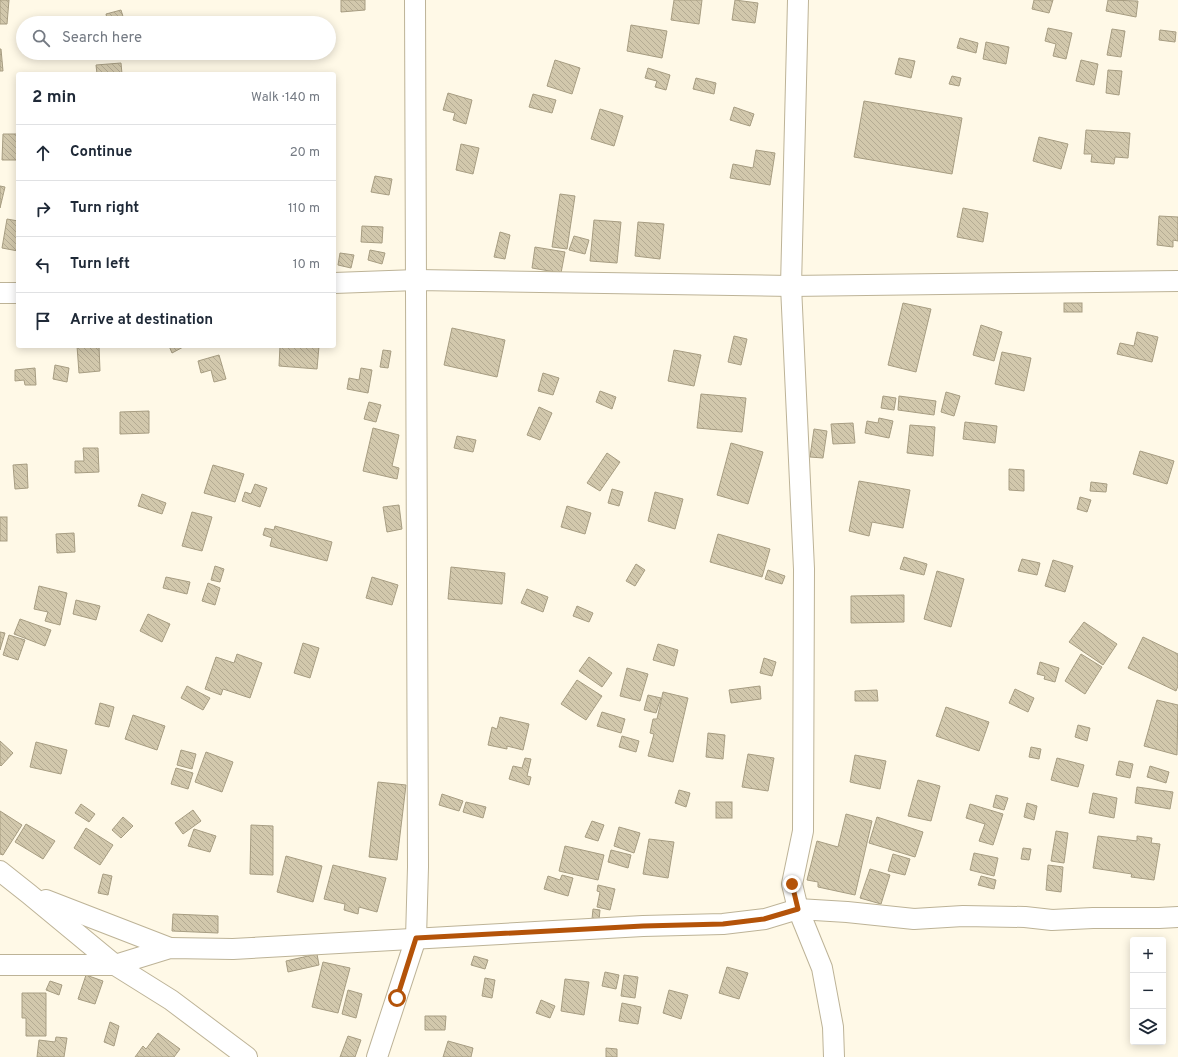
<!DOCTYPE html>
<html lang="en">
<head>
<meta charset="utf-8">
<style>
	body { margin:0; font-family:Overpass,sans-serif; background:#f2f2f3; color:#1f2937 }
	.controls { position:absolute; right:12px; bottom:12px; display:grid; overflow:hidden; border-radius:4px; box-shadow:0 2px 10px #0003 }
	.controls button { width:36px; height:36px; display:grid; place-items:center; padding:0; border:0; border-bottom:1px solid #e0e1e3; background:#fff; color:#1f2937; font:20px sans-serif }
	.stop { position:absolute; width:12px; height:12px; margin:-9px; border:3px solid #b45309; border-radius:50%; background:#fff }
	.stop.end { background:#b45309; border-color:#fff; box-shadow:0 1px 4px #0008 }
	.list { margin:0; padding:0; list-style:none }
	h2 { display:flex; justify-content:space-between; align-items:center; height:52px; margin:0; padding:0 16px; font-size:17px }
	h2 small { font-size:13px; font-weight:400; color:#747a83 }
	.list li { display:grid; grid-template-columns:26px 1fr auto; gap:12px; align-items:center; box-sizing:border-box; height:56px; padding:0 16px; border-top:1px solid #e0e1e3 }
	.list b { display:block; font-size:15px; white-space:nowrap }
	.list em { font-size:13px; font-style:normal; color:#747a83 }
	.icon { flex:none; width:22px; height:22px; fill:none; stroke:currentColor; stroke-width:2; stroke-linecap:round; stroke-linejoin:round }
	.map { position:relative; flex:none; width:1178px; height:1057px; overflow:hidden }
	.search { position:absolute; background:#fff; box-shadow:0 2px 10px #0003; left:16px; top:16px; width:320px; height:44px; display:flex; align-items:center; gap:10px; box-sizing:border-box; padding:0 14px; border-radius:22px; color:#747a83; font-size:15px }
	.panel { position:absolute; background:#fff; box-shadow:0 2px 10px #0003; left:16px; top:72px; width:320px; height:276px; border-radius:4px }
	.map>svg:first-child { display:block }
	.building { fill:url(#building-back-hatch); stroke:#a79d82 }
	.lines { fill:none; stroke-linecap:round; stroke-linejoin:round }
	.street-casing { stroke:#bdb397; stroke-width:22 }
	.street { stroke:#fff; stroke-width:20 }
	.route { stroke:#b45309; stroke-width:5 }
</style>
</head>
<body>
<div class="map">
<svg width="1178" height="1057" viewBox="0 0 1178 1057">
	<defs>
		<pattern id="building-back-hatch" width="6" height="6" patternUnits="userSpaceOnUse"><rect width="6" height="6" fill="#d2c8ac"/><path d="M-1 5l2 2M0 0l6 6M5-1l2 2" fill="none" stroke="#b4ab93"/></pattern>
	</defs>
	<rect width="100%" height="100%" fill="#fff9e7"/>
	<g class="building">
		<polygon points="0,0 9,0 7,24 0,24"/>
		<polygon points="341,0 365,0 365,10 341,12"/>
		<polygon points="674,0 702,0 699,24 671,20"/>
		<polygon points="735,0 758,3 755,23 732,20"/>
		<polygon points="1034,0 1053,0 1049,13 1032,9"/>
		<polygon points="1108,0 1138,1 1136,17 1106,11"/>
		<polygon points="121,10 125,23 108,23 106,14"/>
		<polygon points="631,25 667,31 662,58 627,51"/>
		<polygon points="1048,28 1072,33 1066,59 1053,56 1056,44 1045,41"/>
		<polygon points="1112,29 1125,31 1121,57 1107,55"/>
		<polygon points="1160,30 1176,32 1175,42 1159,40"/>
		<polygon points="960,38 978,43 976,53 957,48"/>
		<polygon points="986,42 1009,47 1006,64 983,59"/>
		<polygon points="0,49 1,49 3,71 0,71"/>
		<polygon points="899,58 915,61 911,78 895,74"/>
		<polygon points="555,60 580,68 572,94 547,86"/>
		<polygon points="1081,60 1098,64 1094,85 1076,81"/>
		<polygon points="121,63 122,74 97,74 96,65"/>
		<polygon points="648,68 670,75 666,90 655,87 657,81 645,78"/>
		<polygon points="1108,70 1122,71 1119,95 1106,93"/>
		<polygon points="952,76 961,78 959,86 949,84"/>
		<polygon points="696,78 716,83 714,94 693,89"/>
		<polygon points="448,93 472,100 466,124 453,120 455,113 443,110"/>
		<polygon points="533,94 556,100 552,113 529,107"/>
		<polygon points="864,101 962,118 952,174 854,157"/>
		<polygon points="734,107 754,114 750,126 730,120"/>
		<polygon points="600,109 623,116 614,146 591,139"/>
		<polygon points="1086,130 1130,133 1128,158 1115,157 1114,164 1091,162 1092,154 1084,154"/>
		<polygon points="3,134 18,134 17,160 2,160"/>
		<polygon points="1039,137 1068,144 1061,169 1033,161"/>
		<polygon points="461,144 479,148 473,174 456,170"/>
		<polygon points="756,150 775,153 770,185 730,178 733,164 753,168"/>
		<polygon points="375,176 392,179 389,195 371,192"/>
		<polygon points="0,186 5,187 0,208"/>
		<polygon points="560,194 575,196 567,249 552,247"/>
		<polygon points="963,208 988,213 983,242 957,237"/>
		<polygon points="1159,216 1178,217 1178,241 1173,240 1173,247 1157,245"/>
		<polygon points="7,219 18,221 18,251 2,248"/>
		<polygon points="594,220 621,222 617,263 590,261"/>
		<polygon points="638,222 664,224 660,259 635,256"/>
		<polygon points="362,226 383,227 382,243 361,242"/>
		<polygon points="500,232 510,235 505,259 494,257"/>
		<polygon points="574,236 589,240 585,254 569,250"/>
		<polygon points="535,247 565,252 561,273 532,268"/>
		<polygon points="370,250 385,253 382,264 368,260"/>
		<polygon points="340,253 354,255 351,268 338,265"/>
		<polygon points="903,303 931,309 916,372 888,365"/>
		<rect x="1064" y="303" width="18" height="9"/>
		<polygon points="981,325 1002,332 994,361 973,355"/>
		<polygon points="452,328 505,340 497,377 444,365"/>
		<polygon points="1137,332 1158,337 1152,362 1117,354 1120,343 1134,346"/>
		<polygon points="734,336 747,339 741,365 728,362"/>
		<polygon points="77,346 99,346 100,371 79,373"/>
		<polygon points="169,346 185,346 172,353"/>
		<polygon points="280,346 319,346 317,369 279,366"/>
		<polygon points="383,350 391,351 388,368 380,367"/>
		<polygon points="674,350 701,355 694,386 668,381"/>
		<polygon points="1002,352 1031,358 1024,391 995,384"/>
		<polygon points="219,355 226,379 214,382 211,370 201,373 198,361"/>
		<polygon points="55,365 69,368 67,382 53,379"/>
		<polygon points="35,368 36,385 25,385 24,380 15,381 15,370"/>
		<polygon points="361,368 372,370 368,393 347,389 349,378 359,380"/>
		<polygon points="543,373 559,378 553,395 538,391"/>
		<polygon points="600,391 616,397 612,409 596,402"/>
		<polygon points="946,392 960,396 954,416 941,412"/>
		<polygon points="701,394 746,398 742,432 697,428"/>
		<polygon points="883,396 896,398 894,410 881,408"/>
		<polygon points="899,396 936,401 934,415 898,410"/>
		<polygon points="369,402 381,405 376,422 364,419"/>
		<polygon points="539,407 552,413 540,440 527,435"/>
		<polygon points="149,411 149,433 120,434 120,412"/>
		<polygon points="879,418 893,421 889,438 865,433 867,421 878,423"/>
		<polygon points="965,422 997,426 995,443 963,439"/>
		<polygon points="853,423 855,443 833,444 831,424"/>
		<polygon points="910,425 935,427 933,456 907,453"/>
		<polygon points="373,428 399,435 392,466 399,468 397,479 363,471"/>
		<polygon points="814,429 827,431 823,458 810,457"/>
		<polygon points="457,436 476,440 473,452 454,448"/>
		<polygon points="731,443 763,452 748,504 717,495"/>
		<polygon points="83,448 98,448 99,472 75,473 75,461 84,461"/>
		<polygon points="1140,451 1174,461 1167,484 1133,474"/>
		<polygon points="607,453 620,462 600,491 587,483"/>
		<polygon points="27,464 28,488 15,489 13,465"/>
		<polygon points="213,465 244,474 235,502 204,493"/>
		<polygon points="1009,469 1024,470 1024,491 1009,490"/>
		<polygon points="859,481 910,490 903,528 872,522 869,536 849,531"/>
		<polygon points="1091,482 1107,484 1106,492 1090,491"/>
		<polygon points="255,484 267,488 260,507 242,501 245,492 251,494"/>
		<polygon points="612,489 623,492 619,506 608,503"/>
		<polygon points="655,492 683,499 675,529 648,521"/>
		<polygon points="142,494 166,503 162,514 138,506"/>
		<polygon points="1080,497 1091,500 1087,512 1077,509"/>
		<polygon points="399,505 402,529 387,532 383,507"/>
		<polygon points="567,506 591,513 585,534 561,527"/>
		<polygon points="192,512 212,517 202,551 182,546"/>
		<rect x="0" y="517" width="7" height="24"/>
		<polygon points="275,526 332,542 327,561 270,546 272,538 263,535 265,528 274,530"/>
		<polygon points="74,533 75,552 57,553 56,534"/>
		<polygon points="718,534 770,549 762,577 710,562"/>
		<polygon points="904,557 927,564 924,575 900,569"/>
		<polygon points="1022,559 1040,563 1037,575 1018,571"/>
		<polygon points="1053,560 1073,566 1065,592 1045,586"/>
		<polygon points="636,564 645,570 635,586 626,581"/>
		<polygon points="215,566 224,569 220,582 211,580"/>
		<polygon points="451,567 505,573 502,604 448,599"/>
		<polygon points="768,570 785,576 782,584 765,579"/>
		<polygon points="937,571 964,579 951,627 924,619"/>
		<polygon points="166,577 190,582 187,594 163,588"/>
		<polygon points="372,577 398,585 392,605 366,598"/>
		<polygon points="208,583 220,588 215,605 202,601"/>
		<polygon points="39,586 67,593 60,625 45,621 48,612 34,609"/>
		<polygon points="527,589 548,597 543,612 521,603"/>
		<polygon points="904,595 904,622 851,623 851,596"/>
		<polygon points="76,600 100,606 96,620 73,614"/>
		<polygon points="577,606 593,613 589,622 573,616"/>
		<polygon points="148,614 170,624 162,642 140,631"/>
		<polygon points="20,619 51,630 45,646 14,634"/>
		<polygon points="1084,622 1117,644 1103,665 1069,642"/>
		<polygon points="0,632 5,633 0,650"/>
		<polygon points="9,635 25,640 18,660 3,655"/>
		<polygon points="1143,637 1178,654 1178,686 1176,691 1128,668"/>
		<polygon points="303,643 319,648 310,678 294,673"/>
		<polygon points="658,644 678,650 674,666 653,660"/>
		<polygon points="237,654 262,663 250,698 223,689 221,695 205,689 216,657 234,663"/>
		<polygon points="1081,654 1102,667 1085,694 1065,681"/>
		<polygon points="589,657 612,673 602,687 579,671"/>
		<polygon points="764,658 776,662 772,676 760,673"/>
		<polygon points="1040,662 1059,668 1055,682 1044,679 1045,676 1037,674"/>
		<polygon points="627,668 648,674 640,701 620,696"/>
		<polygon points="577,680 602,696 586,720 561,704"/>
		<polygon points="187,686 210,698 203,710 181,698"/>
		<polygon points="760,686 761,699 731,703 729,690"/>
		<polygon points="1015,689 1034,698 1028,712 1009,703"/>
		<polygon points="877,690 878,701 855,701 855,691"/>
		<polygon points="663,692 688,698 673,762 648,756 654,734 650,733 653,719 657,719"/>
		<polygon points="648,695 661,698 656,713 644,710"/>
		<polygon points="1157,700 1178,705 1177,755 1144,746"/>
		<polygon points="100,703 114,707 109,727 95,724"/>
		<polygon points="946,707 989,722 979,751 936,736"/>
		<polygon points="602,712 625,719 621,733 597,726"/>
		<polygon points="133,715 165,726 157,750 125,739"/>
		<polygon points="500,717 529,724 523,750 507,746 507,749 488,745 492,727 497,729"/>
		<polygon points="1078,725 1090,728 1087,741 1075,737"/>
		<polygon points="708,733 725,735 723,759 706,757"/>
		<polygon points="622,736 639,741 636,752 619,747"/>
		<polygon points="0,741 13,753 1,766 0,765"/>
		<polygon points="36,742 67,750 61,774 30,767"/>
		<polygon points="1031,747 1041,749 1039,759 1029,757"/>
		<polygon points="181,750 196,754 192,769 177,765"/>
		<polygon points="206,752 233,762 222,792 195,782"/>
		<polygon points="748,754 774,758 768,791 742,787"/>
		<polygon points="855,755 886,761 880,789 850,782"/>
		<polygon points="525,758 531,759 527,776 531,777 529,785 509,779 513,766 522,768"/>
		<polygon points="1057,758 1084,765 1078,787 1051,780"/>
		<polygon points="1119,761 1133,764 1130,778 1116,775"/>
		<polygon points="1150,766 1169,772 1166,783 1147,777"/>
		<polygon points="176,768 193,773 188,789 171,784"/>
		<polygon points="918,780 940,786 931,821 908,816"/>
		<polygon points="378,782 406,785 397,860 369,857"/>
		<polygon points="1137,787 1173,792 1170,809 1135,803"/>
		<polygon points="679,790 690,793 686,807 675,803"/>
		<polygon points="1093,793 1117,798 1114,818 1089,813"/>
		<polygon points="442,794 463,801 459,811 439,805"/>
		<polygon points="996,795 1008,798 1004,810 993,807"/>
		<polygon points="466,802 486,807 483,818 463,812"/>
		<rect x="716" y="802" width="16" height="16"/>
		<polygon points="1027,803 1037,806 1034,820 1024,817"/>
		<polygon points="81,804 95,814 89,822 75,813"/>
		<polygon points="970,804 1003,814 993,845 979,841 985,824 966,818"/>
		<polygon points="193,810 201,821 183,834 175,823"/>
		<polygon points="0,811 22,825 3,855 0,854"/>
		<polygon points="846,814 872,821 855,895 818,887 818,882 807,880 817,841 838,847"/>
		<polygon points="123,817 133,826 121,838 112,830"/>
		<polygon points="877,817 923,832 915,857 869,843"/>
		<polygon points="592,821 604,825 598,841 585,837"/>
		<polygon points="26,824 55,841 43,859 15,842"/>
		<polygon points="251,825 273,826 273,875 250,874"/>
		<polygon points="619,827 640,833 634,853 614,846"/>
		<polygon points="86,828 113,845 100,865 74,848"/>
		<polygon points="194,829 216,836 210,852 188,846"/>
		<polygon points="1056,831 1068,833 1064,863 1051,861"/>
		<polygon points="1098,836 1137,841 1137,836 1152,838 1151,843 1160,844 1154,880 1131,877 1132,874 1093,868"/>
		<polygon points="649,839 674,842 668,878 643,874"/>
		<polygon points="565,846 604,855 598,880 559,871"/>
		<polygon points="1023,848 1031,849 1029,860 1021,859"/>
		<polygon points="611,850 631,855 628,868 608,862"/>
		<polygon points="974,853 998,858 994,876 970,870"/>
		<polygon points="893,854 910,859 905,875 888,871"/>
		<polygon points="286,856 322,866 313,902 277,892"/>
		<polygon points="333,865 386,878 377,912 359,907 358,914 344,910 345,904 324,899"/>
		<polygon points="1048,865 1063,867 1061,892 1046,890"/>
		<polygon points="870,869 890,875 881,904 860,898"/>
		<polygon points="103,874 112,876 108,895 98,893"/>
		<polygon points="562,875 573,878 568,896 544,889 548,876 560,880"/>
		<polygon points="981,876 996,880 994,889 978,885"/>
		<polygon points="598,885 615,889 610,910 597,907 600,892 597,891"/>
		<polygon points="593,909 600,910 599,920 592,919"/>
		<polygon points="173,914 218,916 218,933 172,931"/>
		<polygon points="317,954 319,965 288,972 286,961"/>
		<polygon points="474,956 488,960 485,969 471,965"/>
		<polygon points="323,962 350,968 338,1013 312,1007"/>
		<polygon points="727,967 748,973 739,999 719,993"/>
		<polygon points="605,972 619,975 616,989 602,986"/>
		<polygon points="86,975 103,981 95,1004 78,999"/>
		<polygon points="624,975 638,977 635,998 621,996"/>
		<polygon points="485,978 495,980 492,998 482,996"/>
		<polygon points="565,979 589,982 584,1015 561,1011"/>
		<polygon points="50,981 62,985 59,995 46,990"/>
		<polygon points="348,990 362,994 356,1018 342,1014"/>
		<polygon points="669,990 688,995 681,1019 663,1013"/>
		<polygon points="22,993 46,993 46,1036 26,1036 26,1018 22,1018"/>
		<polygon points="541,1000 555,1006 550,1018 536,1013"/>
		<polygon points="622,1003 641,1007 638,1024 619,1021"/>
		<polygon points="425,1016 446,1016 445,1030 425,1030"/>
		<polygon points="110,1022 119,1026 114,1046 104,1042"/>
		<polygon points="158,1033 180,1049 174,1057 135,1057 143,1046 146,1049"/>
		<polygon points="348,1036 361,1040 355,1057 340,1057"/>
		<polygon points="56,1037 67,1038 64,1057 37,1057 39,1040 55,1042"/>
		<polygon points="448,1041 473,1048 471,1057 443,1057"/>
		<polygon points="606,1048 617,1049 617,1057 606,1057"/>
	</g>
	<g class="lines">
		<defs>
			<g id="street">
				<polyline points="798,0 791,286 804,569 803,831 792,884 798,909 822,968 833,1027 834,1057"/>
				<polyline points="334,283 417,280 791,286 1178,281"/>
				<polyline points="0,293 18,293"/>
				<polyline points="0,871 29,894 115,965 171,1000 247,1057"/>
				<polyline points="46,900 170,948"/>
				<polyline points="0,965 115,965 170,948 233,949 643,926 723,924 765,919 798,909 847,912 914,919 963,916 1025,917 1052,920 1093,918 1159,918 1178,917"/>
				<polyline points="377,1057 416,938 418,867 415,0"/>
			</g>
		</defs>
		<use href="#street" class="street-casing"/>
		<use href="#street" class="street"/>
	</g>
	<g class="lines">
		<polyline class="route" points="397,998 416,938 643,926 723,924 764,919 798,909 792,884"/>
	</g>
</svg>
<div class="controls">
<button>+</button>
<button>−</button>
<button><svg class="icon" aria-label="layers" viewBox="0 0 24 24"><path d="M12 4l9 5-9 5-9-5zM3 14l9 5 9-5"/></svg></button>
</div>
<div class="stop" style="left:397px;top:998px"></div>
<div class="stop end" style="left:792px;top:884px"></div>
<div class="search"><svg class="icon" aria-label="search" viewBox="0 0 24 24"><circle cx="10" cy="10" r="6"/><path d="M15 15l6 6"/></svg>Search here</div>
<section class="panel">
<h2>2 min<small>Walk · 140 m</small></h2>
<ul class="list">
<li><svg class="icon" aria-label="ahead" viewBox="0 0 24 24"><path d="M12 20V5M6 11l6-6 6 6"/></svg><div><b>Continue</b></div><em>20 m</em></li>
<li><svg class="icon" aria-label="right" viewBox="0 0 24 24"><path d="M7 20v-9h11M14 6l5 5-5 5"/></svg><div><b>Turn right</b></div><em>110 m</em></li>
<li><svg class="icon" aria-label="left" viewBox="0 0 24 24"><path d="M17 20v-9H6M10 6l-5 5 5 5"/></svg><div><b>Turn left</b></div><em>10 m</em></li>
<li><svg class="icon" aria-label="arrive" viewBox="0 0 24 24"><path d="M6 21V4h12l-3 4 3 4H6"/></svg><div><b>Arrive at destination</b></div></li>
</ul>
</section>
</div>
</body>
</html>
